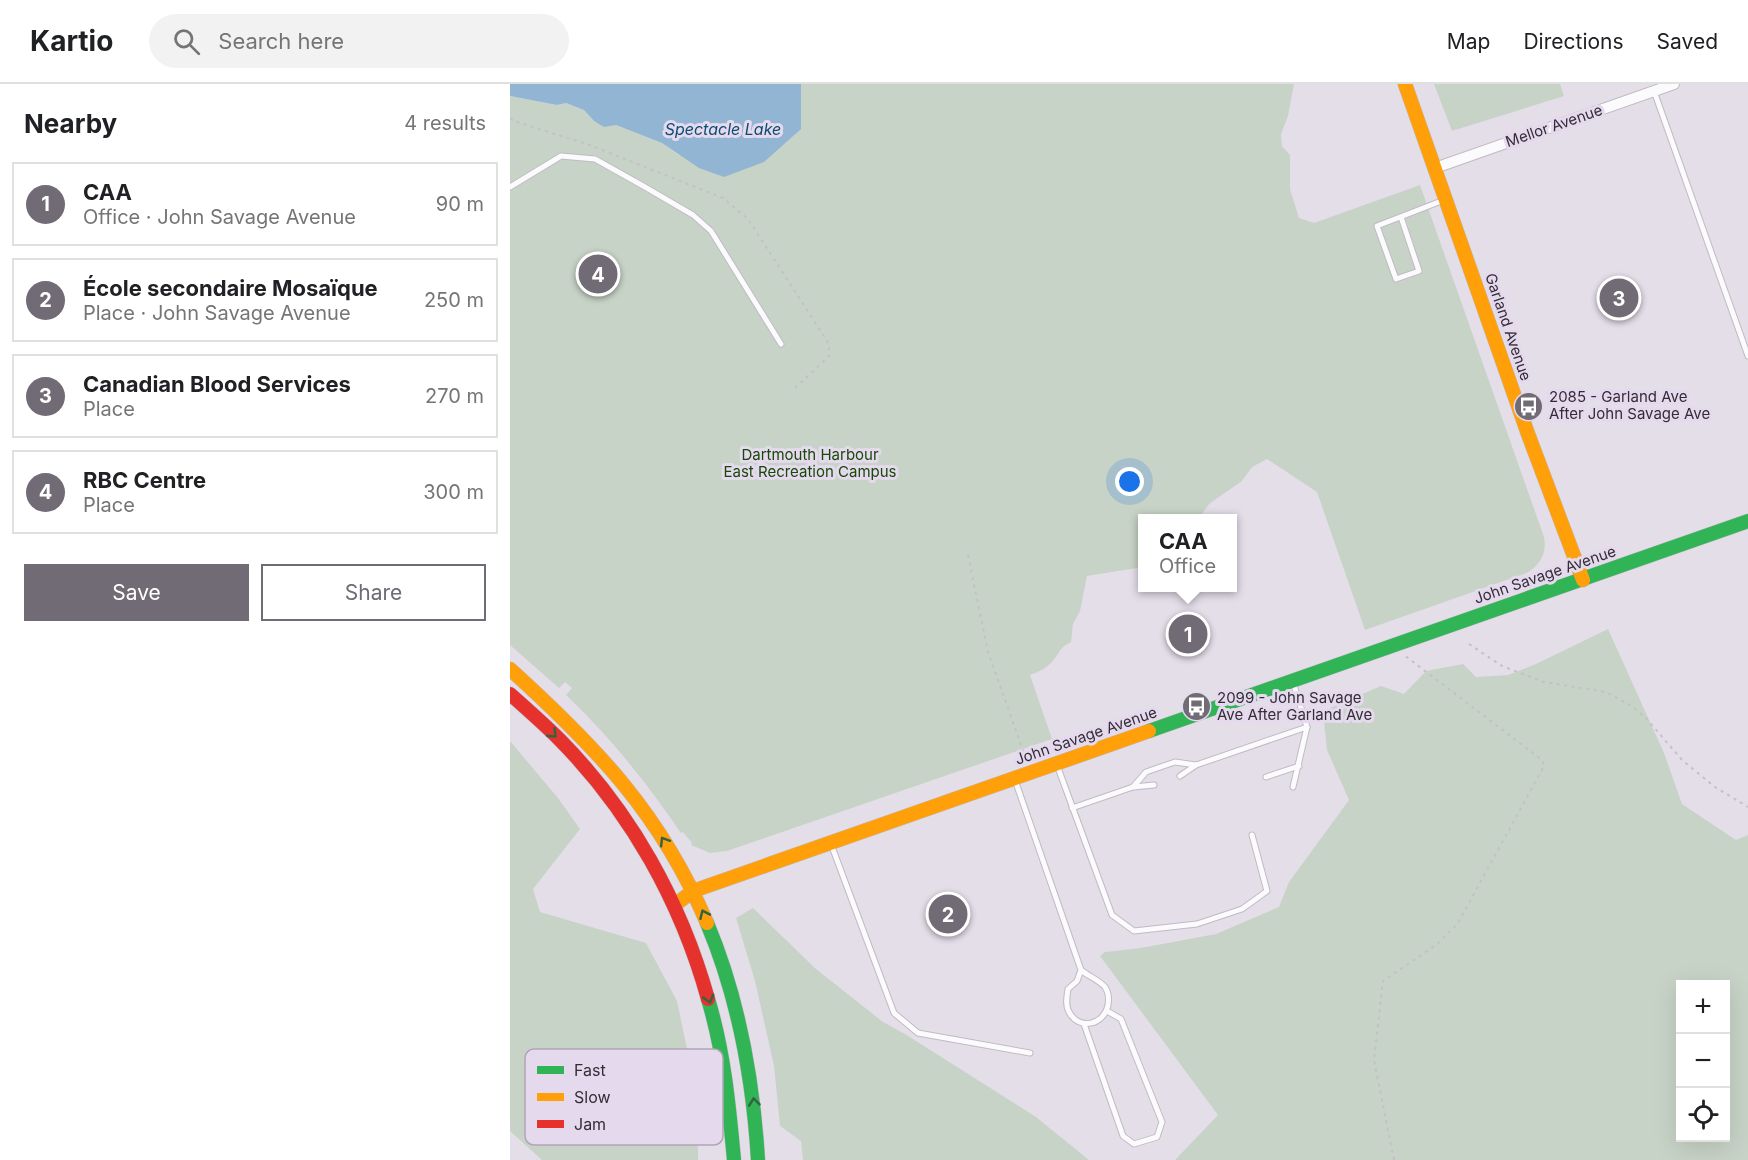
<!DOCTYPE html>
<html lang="en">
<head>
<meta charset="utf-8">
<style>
	body { margin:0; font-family:Inter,sans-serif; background:#f2f2f2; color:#202124 }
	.controls { position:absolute; right:18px; bottom:18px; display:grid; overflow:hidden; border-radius:0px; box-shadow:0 6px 24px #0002 }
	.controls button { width:54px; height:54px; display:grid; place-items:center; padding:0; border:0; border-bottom:2px solid #e0e0e0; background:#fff; color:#202124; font:30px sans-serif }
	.you { position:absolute; left:620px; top:398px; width:21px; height:21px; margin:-15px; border:4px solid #fff; border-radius:50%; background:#1a73e8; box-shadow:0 0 0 9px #1a73e833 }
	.badge { display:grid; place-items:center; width:39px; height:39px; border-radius:50%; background:#706b74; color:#fff; font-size:20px; font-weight:700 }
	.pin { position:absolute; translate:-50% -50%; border:3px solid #fff; box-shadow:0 2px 6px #0006 }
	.popup { position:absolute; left:628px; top:430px; width:99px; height:78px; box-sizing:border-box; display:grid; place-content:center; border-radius:0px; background:#fff; filter:drop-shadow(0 2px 4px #0005); font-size:20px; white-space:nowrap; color:#757577 }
	.popup b { font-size:22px; color:#202124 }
	.popup::after { content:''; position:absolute; left:50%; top:100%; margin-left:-12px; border:12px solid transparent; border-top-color:#fff }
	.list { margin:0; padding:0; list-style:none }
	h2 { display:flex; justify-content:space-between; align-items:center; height:78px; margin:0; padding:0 24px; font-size:26px }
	h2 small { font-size:20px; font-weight:400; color:#757577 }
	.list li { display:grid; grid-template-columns:39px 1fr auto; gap:18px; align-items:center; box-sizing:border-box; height:84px; margin:0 12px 12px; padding:0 12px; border:2px solid #e0e0e0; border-radius:0px }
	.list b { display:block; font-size:22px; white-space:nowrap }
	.list p { margin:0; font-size:20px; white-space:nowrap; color:#757577 }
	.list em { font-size:20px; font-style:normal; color:#757577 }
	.actions { display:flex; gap:12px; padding:18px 24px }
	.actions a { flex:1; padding:14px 0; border:2px solid #706b74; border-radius:0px; text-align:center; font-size:21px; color:#706b74 }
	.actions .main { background:#706b74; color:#fff }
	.icon { flex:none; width:33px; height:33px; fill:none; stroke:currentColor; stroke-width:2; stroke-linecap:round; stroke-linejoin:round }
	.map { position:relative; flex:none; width:1238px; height:1076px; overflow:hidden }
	header { display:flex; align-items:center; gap:36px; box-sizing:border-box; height:84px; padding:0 30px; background:#fff; border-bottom:2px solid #e0e0e0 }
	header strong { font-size:28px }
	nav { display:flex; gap:33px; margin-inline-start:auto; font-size:21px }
	.search { width:420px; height:54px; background:#f2f2f2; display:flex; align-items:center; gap:15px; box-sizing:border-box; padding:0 21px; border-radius:33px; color:#757577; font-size:22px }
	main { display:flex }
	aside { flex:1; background:#fff }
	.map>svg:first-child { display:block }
	.green { fill:#c8d3c7; fill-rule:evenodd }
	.water { fill:#92b5d3 }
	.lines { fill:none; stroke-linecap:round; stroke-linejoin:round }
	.lane-casing { stroke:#c0bbc4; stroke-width:7 }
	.street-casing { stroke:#c0bbc4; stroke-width:12 }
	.fast-casing { stroke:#c0bbc4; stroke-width:15 }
	.slow-casing { stroke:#c0bbc4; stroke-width:15 }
	.jam-casing { stroke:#c0bbc4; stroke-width:15 }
	.path { stroke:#c3c1c5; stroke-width:2; stroke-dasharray:3 4.5; stroke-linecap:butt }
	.lane { stroke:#fbfafc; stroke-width:5 }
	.street { stroke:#fbfafc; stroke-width:10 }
	.fast { stroke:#30b455; stroke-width:14 }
	.slow { stroke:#ff9f0a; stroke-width:14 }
	.jam { stroke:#e5322d; stroke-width:14 }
	.oneway { stroke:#316342 }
	.labels { text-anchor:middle; stroke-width:6; stroke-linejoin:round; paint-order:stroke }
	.street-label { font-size:15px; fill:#322d35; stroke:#e5d9ee }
	.poi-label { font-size:15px; fill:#322d35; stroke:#e5d9ee; text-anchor:start }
	.park-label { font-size:15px; fill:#164906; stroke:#e5d9ee }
	.water-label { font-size:16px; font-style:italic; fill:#0c4d72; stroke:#e5d9ee }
	.key { fill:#e5d9ee; stroke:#afa5b6; stroke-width:1.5 }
	.key-label { font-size:16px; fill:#322d35 }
</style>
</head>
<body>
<header>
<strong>Kartio</strong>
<div class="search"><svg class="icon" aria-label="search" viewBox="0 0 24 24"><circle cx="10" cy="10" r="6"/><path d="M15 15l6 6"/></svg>Search here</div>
<nav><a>Map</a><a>Directions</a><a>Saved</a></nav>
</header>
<main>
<aside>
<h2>Nearby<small>4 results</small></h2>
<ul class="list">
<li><span class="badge">1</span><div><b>CAA</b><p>Office · John Savage Avenue</p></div><em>90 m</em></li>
<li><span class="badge">2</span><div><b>École secondaire Mosaïque</b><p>Place · John Savage Avenue</p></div><em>250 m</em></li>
<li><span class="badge">3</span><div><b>Canadian Blood Services</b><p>Place</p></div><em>270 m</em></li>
<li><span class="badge">4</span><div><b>RBC Centre</b><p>Place</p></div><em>300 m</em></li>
</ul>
<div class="actions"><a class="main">Save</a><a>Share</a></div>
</aside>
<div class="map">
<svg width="1238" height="1076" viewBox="0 0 1238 1076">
	<rect width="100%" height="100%" fill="#e4dee9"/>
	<g class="green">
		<path d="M 291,0 L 784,0 L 778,32 L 771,50 L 772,62 L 780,71 L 780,105 L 789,134 L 804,139 L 910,101 L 1034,453 C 1037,469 1031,480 1017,489 L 855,546 L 807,408 L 757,375 L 742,383 L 732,397 L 699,420 L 689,434 L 633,434 L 633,483 L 577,492 L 570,527 L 563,540 L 561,558 C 548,564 550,570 541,579 C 535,585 528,588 520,591 L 542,655 L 217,767 L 200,769 L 181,761 L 182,759 L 173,748 L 171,749 C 136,698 101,654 56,611 L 62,604 L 55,598 L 49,604 L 0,561 L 0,12 L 47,21 L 56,19 L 74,26 L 84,37 L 94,42 L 106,41 L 152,59 L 169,71 L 291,45 Z"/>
		<polygon points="924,0 1050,0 1054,12 942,47"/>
		<path d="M 1098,545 L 1154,669 L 1172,720 L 1226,756 L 1238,751 L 1238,1076 L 665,1076 L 708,1031 L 590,872 L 595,868 L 631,864 L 706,850 L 769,823 L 779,798 L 839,716 L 817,666 L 813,627 L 871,602 L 894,610 L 916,587 L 953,580 L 966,593 L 998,591 L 1026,580 ZM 1170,900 L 1216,900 L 1216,1054 L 1170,1054 Z"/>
		<polygon points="0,657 48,714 70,745 23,805 30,828 136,859 167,917 187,1012 188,1076 32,1076 0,1047"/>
		<polygon points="243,824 306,885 373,938 395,950 526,1033 579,1076 293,1076 291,1057 270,1042 264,982 245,897 226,834"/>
	</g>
	<polygon class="water" points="0,0 291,0 291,45 254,78 214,93 189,84 152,59 106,41 94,43 84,37 74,26 56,19 47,21 0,12"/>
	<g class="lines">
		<defs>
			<g id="lane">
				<polyline points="1144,7 1238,272"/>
				<polyline points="0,103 51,72 85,75 135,103 183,131 201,147 271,260"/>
				<polyline points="891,133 909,187 886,195 867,142 934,116"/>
				<polyline points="783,598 797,643"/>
				<polyline points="547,681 602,831 624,847 687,840 732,825 757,807 742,751"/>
				<polyline points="670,692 686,681"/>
				<polyline points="756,693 789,682"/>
				<path d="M 505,696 L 571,886 L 567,897 L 558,905 C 557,912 555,921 559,928 C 569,947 594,941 598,921 C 599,915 599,909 595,903 C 589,896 578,892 571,886"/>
				<polyline points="623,703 644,701"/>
				<polyline points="562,724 623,703 636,688 665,678 686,681 797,643 783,703"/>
				<polyline points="321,760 384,929 408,949 520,969"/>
				<polyline points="574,940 613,1052 624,1060 647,1053 652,1038 611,935 597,927"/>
			</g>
			<polyline id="street" points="925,84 1164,0"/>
			<g id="fast">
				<polyline points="639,647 1238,437"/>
				<path d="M 197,839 C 229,915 243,994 248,1076"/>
				<path d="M 198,915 C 214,968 219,1021 224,1076"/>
			</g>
			<g id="slow">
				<polyline points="895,0 1018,350 1073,496"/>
				<path d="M 0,585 C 86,663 151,730 197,839"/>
				<polyline points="166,820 183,807 639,647"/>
			</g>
			<path id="jam" d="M 0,610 C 17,625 34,640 50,656 C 121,728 171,818 198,915"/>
		</defs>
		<use href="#lane" class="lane-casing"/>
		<use href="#street" class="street-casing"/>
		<use href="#fast" class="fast-casing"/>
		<use href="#slow" class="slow-casing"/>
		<use href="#jam" class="jam-casing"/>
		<g class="path">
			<polyline points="0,34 7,38 80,61 213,114 238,135 319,260 319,272 282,307"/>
			<polyline points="458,471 478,568 517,678"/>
			<polyline points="959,560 992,582 1034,598 1096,608 1120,621 1135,633 1172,676 1205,703 1238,723"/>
			<polyline points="884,1076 864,976 873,897 926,861 948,839 1034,682 1032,676 894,571"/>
		</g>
		<use href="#lane" class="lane"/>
		<use href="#street" class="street"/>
		<use href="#fast" class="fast"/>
		<use href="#slow" class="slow"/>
		<use href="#jam" class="jam"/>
	</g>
	<defs><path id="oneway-chevron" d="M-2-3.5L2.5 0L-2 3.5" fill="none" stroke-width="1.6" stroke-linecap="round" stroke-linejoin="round" transform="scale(1.5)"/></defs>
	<g class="oneway">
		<use href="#oneway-chevron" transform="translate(43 650) rotate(44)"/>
		<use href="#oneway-chevron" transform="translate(154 757) rotate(-122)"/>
		<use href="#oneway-chevron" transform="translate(194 830) rotate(-114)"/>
		<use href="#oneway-chevron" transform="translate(199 915) rotate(74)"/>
		<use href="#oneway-chevron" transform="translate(244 1018) rotate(-97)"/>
	</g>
	<defs>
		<symbol id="bus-disc" viewBox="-11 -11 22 22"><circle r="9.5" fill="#706b74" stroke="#e5d9ee"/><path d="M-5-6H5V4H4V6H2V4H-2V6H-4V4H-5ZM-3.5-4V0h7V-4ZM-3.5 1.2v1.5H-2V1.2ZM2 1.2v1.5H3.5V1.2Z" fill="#fff"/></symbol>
	</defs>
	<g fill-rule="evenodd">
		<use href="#bus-disc" x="1002" y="306" width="33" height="33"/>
		<use href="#bus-disc" x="670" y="606" width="33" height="33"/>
	</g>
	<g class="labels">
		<g class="street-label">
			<text transform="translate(1044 42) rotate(-19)" y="5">Mellor Avenue</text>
			<text transform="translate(998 243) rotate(71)" y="5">Garland Avenue</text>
			<text transform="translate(1035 491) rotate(-19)" y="5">John Savage Avenue</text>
			<text transform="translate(576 652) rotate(-19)" y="5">John Savage Avenue</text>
		</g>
		<g class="poi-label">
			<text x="1039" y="318">2085 - Garland Ave<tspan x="1039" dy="17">After John Savage Ave</tspan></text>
			<text x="707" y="619">2099 - John Savage<tspan x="707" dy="17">Ave After Garland Ave</tspan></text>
		</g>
		<g class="park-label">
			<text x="300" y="376">Dartmouth Harbour<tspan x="300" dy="17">East Recreation Campus</tspan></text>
		</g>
		<g class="water-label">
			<text x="213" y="51">Spectacle Lake</text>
		</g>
	</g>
	<rect x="15" y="965" width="198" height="96" rx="9" class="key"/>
	<rect x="27" y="982" width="27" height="8" fill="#30b455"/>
	<rect x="27" y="1009" width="27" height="8" fill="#ff9f0a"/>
	<rect x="27" y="1036" width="27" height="8" fill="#e5322d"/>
	<g class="key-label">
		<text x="64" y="992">Fast</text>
		<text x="64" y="1019">Slow</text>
		<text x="64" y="1046">Jam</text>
	</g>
</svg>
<div class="controls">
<button>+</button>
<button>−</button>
<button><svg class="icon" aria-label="locate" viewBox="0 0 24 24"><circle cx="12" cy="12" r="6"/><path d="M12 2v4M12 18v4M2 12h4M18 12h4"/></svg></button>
</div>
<div class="you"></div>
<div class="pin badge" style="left:678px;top:550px">1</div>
<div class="popup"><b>CAA</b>Office</div>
<div class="pin badge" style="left:438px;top:830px">2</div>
<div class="pin badge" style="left:1109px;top:214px">3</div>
<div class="pin badge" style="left:88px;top:190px">4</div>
</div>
</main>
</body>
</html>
